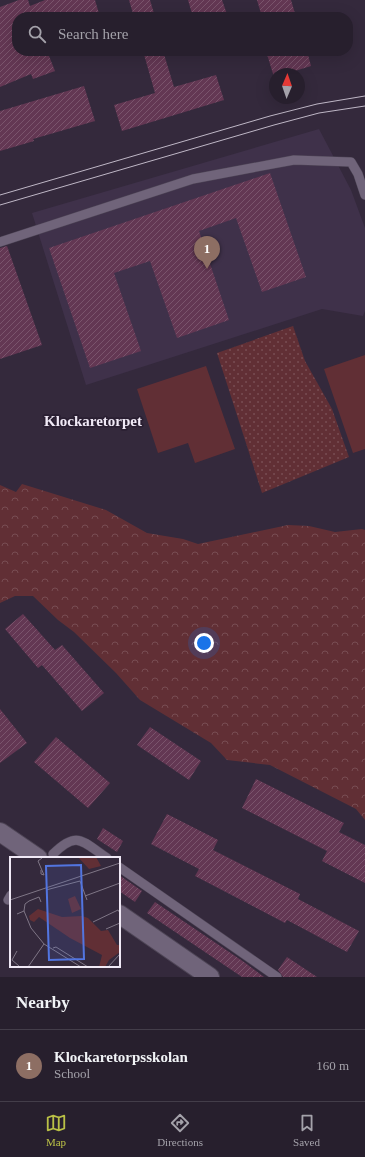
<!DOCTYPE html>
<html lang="en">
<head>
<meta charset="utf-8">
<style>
	body { margin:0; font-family:Georgia,serif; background:#2f2735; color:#f1f3f6 }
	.compass { position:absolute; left:269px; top:68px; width:36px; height:36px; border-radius:50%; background:#271f2d; box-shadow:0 4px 16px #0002; rotate:2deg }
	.you { position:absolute; left:204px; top:643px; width:14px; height:14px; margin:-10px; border:3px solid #fff; border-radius:50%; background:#1a73e8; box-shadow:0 0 0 6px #1a73e833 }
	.badge { display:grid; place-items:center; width:26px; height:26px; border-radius:50%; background:#bac046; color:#fff; font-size:13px; font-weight:700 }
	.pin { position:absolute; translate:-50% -33px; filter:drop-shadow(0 1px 2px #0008) }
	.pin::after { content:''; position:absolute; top:21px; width:14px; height:12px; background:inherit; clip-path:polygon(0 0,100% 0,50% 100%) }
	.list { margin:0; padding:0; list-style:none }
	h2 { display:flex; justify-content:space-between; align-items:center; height:52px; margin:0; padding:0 16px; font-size:17px }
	h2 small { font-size:13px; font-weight:400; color:#a4a2aa }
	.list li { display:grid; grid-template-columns:26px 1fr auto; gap:12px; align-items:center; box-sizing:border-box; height:72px; padding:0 16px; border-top:1px solid #433d49 }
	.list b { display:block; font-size:15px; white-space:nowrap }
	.list p { margin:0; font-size:13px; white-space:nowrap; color:#a4a2aa }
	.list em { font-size:13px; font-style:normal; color:#a4a2aa }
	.icon { flex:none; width:22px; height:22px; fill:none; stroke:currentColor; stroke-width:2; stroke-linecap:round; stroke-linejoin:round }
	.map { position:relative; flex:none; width:365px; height:977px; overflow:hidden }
	.search { position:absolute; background:#271f2d; box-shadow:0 4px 16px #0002; left:12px; right:12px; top:12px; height:44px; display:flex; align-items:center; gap:10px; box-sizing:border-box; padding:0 14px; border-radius:16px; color:#a4a2aa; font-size:15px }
	.sheet { height:124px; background:#271f2d }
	nav { display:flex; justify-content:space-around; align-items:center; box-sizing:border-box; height:56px; border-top:1px solid #433d49; background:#271f2d; font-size:11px; color:#a4a2aa }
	nav a { display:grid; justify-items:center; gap:2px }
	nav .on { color:#bac046 }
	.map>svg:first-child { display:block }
	.built { fill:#3f314a }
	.green { fill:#612f35 }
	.forest { fill:url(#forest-crowns) }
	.park { fill:url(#park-dots) }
	.building { fill:url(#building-hatch) }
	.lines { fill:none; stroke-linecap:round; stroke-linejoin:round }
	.lane-casing { stroke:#4e4556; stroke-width:10 }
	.street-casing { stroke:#4e4556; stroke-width:20 }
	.lane { stroke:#70647a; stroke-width:9 }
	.street { stroke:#70647a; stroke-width:18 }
	.tram { stroke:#bfb7c6; stroke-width:1 }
	.labels { text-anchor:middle; stroke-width:3.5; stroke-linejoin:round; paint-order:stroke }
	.district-label { font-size:15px; font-weight:bold; fill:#f0e9f6; stroke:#2a1f32 }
	.inset-road { fill:none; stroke:#7f7686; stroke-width:1 }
	.view { fill:#5275e0; fill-opacity:0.15; stroke:#5275e0; stroke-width:2 }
	.inset-edge { fill:none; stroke:#f0e9f6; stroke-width:2 }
</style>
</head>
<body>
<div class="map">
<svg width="365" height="977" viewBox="0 0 365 977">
	<defs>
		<pattern id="forest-crowns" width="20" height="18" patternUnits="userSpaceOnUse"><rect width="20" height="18" fill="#612f35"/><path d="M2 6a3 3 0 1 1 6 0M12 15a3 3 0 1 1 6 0" fill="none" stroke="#784d53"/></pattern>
		<pattern id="park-dots" width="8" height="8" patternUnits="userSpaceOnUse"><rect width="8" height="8" fill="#612f35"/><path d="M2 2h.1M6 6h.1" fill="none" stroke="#784d53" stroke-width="1.8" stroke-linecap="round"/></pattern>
		<pattern id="building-hatch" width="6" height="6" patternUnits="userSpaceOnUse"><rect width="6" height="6" fill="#633753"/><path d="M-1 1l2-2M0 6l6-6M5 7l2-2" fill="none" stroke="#7a546c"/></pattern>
	</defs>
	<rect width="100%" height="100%" fill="#34293c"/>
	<polygon class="built" points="319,129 351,190 365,228 365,311 363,316 322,309 86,385 32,213"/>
	<g class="green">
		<polygon points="365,355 365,449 353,453 324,369"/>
		<polygon points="206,366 235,449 195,463 188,443 158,453 137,389"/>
	</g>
	<polygon class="forest" points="22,484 106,510 147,533 183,539 198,544 288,525 309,526 335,532 362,529 365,530 365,820 356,809 270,765 227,760 211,743 140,700 116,673 74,632 58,620 33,596 15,596 0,603 0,485 16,492"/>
	<polygon class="park" points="293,326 305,361 332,409 349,457 262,493 217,353"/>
	<g class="building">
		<polygon points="19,0 28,0 30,6 45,0 95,0 100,17 17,17 17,51 47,51 55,71 33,79 31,74 0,87 0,7"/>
		<polygon points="129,0 150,0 155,17 134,17"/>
		<polygon points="188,0 222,0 228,17 193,17"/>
		<polygon points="257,0 291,0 296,17 262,17"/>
		<polygon points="143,51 163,51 174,87 216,75 224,100 122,131 114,105 155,93"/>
		<polygon points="266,51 307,51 311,66 285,74 275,74 274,77"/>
		<polygon points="84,86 95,121 33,139 34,141 0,151 0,111"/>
		<polygon points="270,173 306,277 262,292 236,218 199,231 229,320 177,338 150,261 114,273 141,351 90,368 49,248"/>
		<polygon points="7,246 42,345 0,359 0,248"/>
		<polygon points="23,614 55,650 62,645 104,693 82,711 42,665 38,668 5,629"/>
		<polygon points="0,709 27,743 0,763"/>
		<polygon points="150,727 201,761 189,780 137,745"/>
		<polygon points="56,737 110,783 88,808 34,762"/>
		<polygon points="256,779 344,823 339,832 365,845 365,883 322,861 327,851 242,808"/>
		<polygon points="167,814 218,840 213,850 300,894 298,899 359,931 347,952 287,920 285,923 195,876 199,869 151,844"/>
		<polygon points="103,828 123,841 117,852 97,839"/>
		<polygon points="119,875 142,891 135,902 119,891"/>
		<polygon points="155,902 244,962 264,977 242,977 147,913"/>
		<polygon points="287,957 317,977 283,977 278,970"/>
	</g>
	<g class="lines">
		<defs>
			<g id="lane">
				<polyline points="0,242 193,179 294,160 351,162 358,174 365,195"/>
				<path d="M 53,854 C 77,830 82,841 107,858"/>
				<polyline points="119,867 277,977"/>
				<polyline points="8,900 11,895"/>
			</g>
			<g id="street">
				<polyline points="0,832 38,858"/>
				<polyline points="119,914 210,977"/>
			</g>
		</defs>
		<use href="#lane" class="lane-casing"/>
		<use href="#street" class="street-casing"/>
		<use href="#lane" class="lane"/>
		<use href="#street" class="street"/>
		<g class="tram">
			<polyline points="0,195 270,116 317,104 365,96"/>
			<polyline points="0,205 274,125 319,113 365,106"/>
		</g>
	</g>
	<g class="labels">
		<g class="district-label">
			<text x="93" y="426">Klockaretorpet</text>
		</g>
	</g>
	<g transform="translate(10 857)">
		<rect width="110" height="110" fill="#34293c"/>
		<path d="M 68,0 L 86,0 L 91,9 L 79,12 ZM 28,52 L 52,60 L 72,59 L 78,61 L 91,74 L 98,73 L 107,88 L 110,88 L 110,95 L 99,103 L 95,110 L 89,110 L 92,98 L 60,81 L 29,60 L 24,65 L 20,63 L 19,59 Z" fill="#612f35"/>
		<path d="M 65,39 L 71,52 L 62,56 L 58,42 Z" fill="#612f35"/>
		<path class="inset-road" d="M 31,13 L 31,17 L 34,18 L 28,4 L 32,1M 36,33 L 70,24 L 77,43M 75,39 L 110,26M 0,43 L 110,6M 14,54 L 15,47 L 19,44 L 29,40 L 31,45M 7,57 L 14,54 L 21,71 L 34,87 L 71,110M 83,65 L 108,53 L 110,56M 96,72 L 110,66M 43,91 L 46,90 L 78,110M 7,94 L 2,103 L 9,109M 18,110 L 34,87M 98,110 L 110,97"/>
		<path class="view" d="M 71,8 L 74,102 L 39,103 L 36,9 Z"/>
		<rect width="110" height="110" class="inset-edge"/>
	</g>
</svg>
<svg class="compass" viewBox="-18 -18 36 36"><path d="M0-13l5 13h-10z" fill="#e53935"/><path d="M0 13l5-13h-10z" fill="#a4a2aa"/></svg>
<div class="you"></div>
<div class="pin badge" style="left:207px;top:269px;background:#8d6e63">1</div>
<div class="search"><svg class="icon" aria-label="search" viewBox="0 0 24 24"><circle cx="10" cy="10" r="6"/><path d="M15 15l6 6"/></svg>Search here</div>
</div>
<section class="sheet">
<h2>Nearby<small></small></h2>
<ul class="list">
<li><span class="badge" style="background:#8d6e63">1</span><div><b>Klockaretorpsskolan</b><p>School</p></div><em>160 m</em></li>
</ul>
</section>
<nav>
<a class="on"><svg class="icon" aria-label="map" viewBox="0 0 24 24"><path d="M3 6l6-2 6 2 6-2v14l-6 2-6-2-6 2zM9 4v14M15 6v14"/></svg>Map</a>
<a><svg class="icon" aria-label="directions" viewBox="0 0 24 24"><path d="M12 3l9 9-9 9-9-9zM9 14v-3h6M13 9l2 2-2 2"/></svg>Directions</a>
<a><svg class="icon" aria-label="saved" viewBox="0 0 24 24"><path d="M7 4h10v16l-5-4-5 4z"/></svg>Saved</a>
</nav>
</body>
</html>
